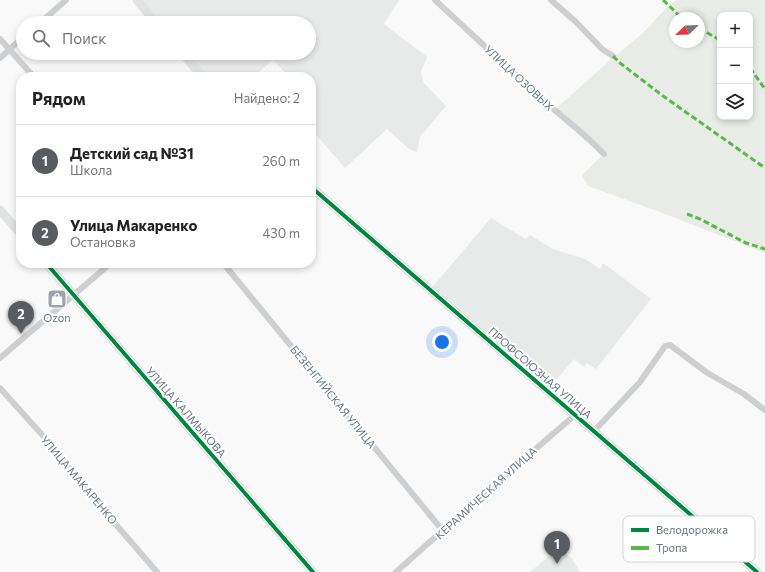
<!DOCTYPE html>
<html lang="ru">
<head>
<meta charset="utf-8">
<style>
	body { margin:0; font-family:Commissioner,sans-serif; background:#f6f6f6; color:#222 }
	.controls { position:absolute; right:12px; top:12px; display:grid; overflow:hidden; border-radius:8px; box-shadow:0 2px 6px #0003 }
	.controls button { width:36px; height:36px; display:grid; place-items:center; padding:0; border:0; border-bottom:1px solid #e0e0e0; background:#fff; color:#222; font:20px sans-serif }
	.compass { position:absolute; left:669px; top:12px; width:36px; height:36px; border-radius:50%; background:#fff; box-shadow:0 2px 6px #0003; rotate:247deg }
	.you { position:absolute; left:442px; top:342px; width:14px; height:14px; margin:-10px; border:3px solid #fff; border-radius:50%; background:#1a73e8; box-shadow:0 0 0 6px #1a73e833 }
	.badge { display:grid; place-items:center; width:26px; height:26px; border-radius:50%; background:#585c60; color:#fff; font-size:13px; font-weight:700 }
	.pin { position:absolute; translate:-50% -33px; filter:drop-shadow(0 1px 2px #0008) }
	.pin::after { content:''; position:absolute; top:21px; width:14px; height:12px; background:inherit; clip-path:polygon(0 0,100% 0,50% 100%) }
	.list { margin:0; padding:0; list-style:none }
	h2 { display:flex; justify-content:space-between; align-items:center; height:52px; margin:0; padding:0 16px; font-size:17px }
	h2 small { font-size:13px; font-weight:400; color:#767676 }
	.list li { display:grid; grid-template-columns:26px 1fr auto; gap:12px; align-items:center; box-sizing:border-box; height:72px; padding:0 16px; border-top:1px solid #e0e0e0 }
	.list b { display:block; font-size:15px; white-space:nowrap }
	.list p { margin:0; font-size:13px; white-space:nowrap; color:#767676 }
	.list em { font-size:13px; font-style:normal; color:#767676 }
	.icon { flex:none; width:22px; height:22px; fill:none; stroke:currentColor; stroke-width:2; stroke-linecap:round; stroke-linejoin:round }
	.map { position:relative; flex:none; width:765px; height:572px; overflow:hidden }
	.search { position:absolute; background:#fff; box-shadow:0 2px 6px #0003; left:16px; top:16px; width:300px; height:44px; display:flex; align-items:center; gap:10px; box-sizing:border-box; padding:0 14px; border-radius:22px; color:#767676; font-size:15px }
	.panel { position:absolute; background:#fff; box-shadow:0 2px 6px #0003; left:16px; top:72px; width:300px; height:196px; border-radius:16px }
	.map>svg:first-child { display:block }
	.built { fill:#e8e9e9 }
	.green { fill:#e8ebe6; fill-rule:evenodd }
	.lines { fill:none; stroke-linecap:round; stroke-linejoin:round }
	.street { stroke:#cecfd0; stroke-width:6 }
	.secondary { stroke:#e1e2e2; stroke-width:9 }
	.quiet { stroke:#58b947; stroke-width:3; stroke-dasharray:6 3; stroke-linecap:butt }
	.cycleway-casing { stroke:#fff; stroke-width:6 }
	.cycleway { stroke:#00873e; stroke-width:4 }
	.labels { text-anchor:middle; stroke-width:4; stroke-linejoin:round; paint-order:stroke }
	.street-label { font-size:11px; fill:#657683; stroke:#fff }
	.poi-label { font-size:11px; fill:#657683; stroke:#fff }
	.key { fill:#fff; stroke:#d1d6da; stroke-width:1 }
	.key-label { font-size:11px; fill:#657683 }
</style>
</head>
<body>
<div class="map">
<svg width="765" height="572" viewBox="0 0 765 572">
	<rect width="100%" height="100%" fill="#f9f9f9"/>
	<g class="built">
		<polygon points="137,0 399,0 384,24 422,53 427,57 421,72 422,77 424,83 446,106 420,137 417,152 409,149 387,129 345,168 311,129 311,77 289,77 273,60 253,77 203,77 182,53 309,53 309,23 156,23"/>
		<polygon points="491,218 526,239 530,235 553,249 585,259 600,269 603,263 651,299 596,369 587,363 584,367 574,359 547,391 430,290"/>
		<polygon points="557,553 564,553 571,557 580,572 530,572 549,556"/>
	</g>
	<path class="green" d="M 677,0 L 765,0 L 765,253 L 660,212 L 588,186 L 582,175 L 604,154 L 554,110 L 605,65 L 613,56 L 618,54 L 643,33 L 669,5 ZM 720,15 L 750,15 L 750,117 L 720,117 ZM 675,18 L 699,18 L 699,42 L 675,42 Z"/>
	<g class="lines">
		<g class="street">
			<path d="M 435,0 C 472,34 508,68 545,102 C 565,119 586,135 604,154"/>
			<polyline points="551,0 576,22 602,49 613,56"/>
			<polyline points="40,23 66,0"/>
			<polyline points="0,39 34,77"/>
			<polyline points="0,58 23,37"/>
			<polyline points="223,263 443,531"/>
			<polyline points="0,358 111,263"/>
			<polyline points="0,388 45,438 99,505 157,572"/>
			<polyline points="594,431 640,382 665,346 670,345 706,372 744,394 765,410"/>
			<polyline points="396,572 488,490 575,415"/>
		</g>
		<g class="secondary">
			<polyline points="137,0 156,23"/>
			<polyline points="182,53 203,77"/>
			<polyline points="311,187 757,572"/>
			<polyline points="0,210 21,234"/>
			<polyline points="46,263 313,572"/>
		</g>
		<g class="quiet">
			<path d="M 663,0 C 670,6 675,13 683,18"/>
			<polyline points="699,28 720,40"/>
			<polyline points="613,56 620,63 663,96 765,168"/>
			<polyline points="750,68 765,89"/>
			<polyline points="687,214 700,219 746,243 765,249"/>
		</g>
		<defs>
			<g id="cycleway">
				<polyline points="311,187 757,572"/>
				<polyline points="46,263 313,572"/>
			</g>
		</defs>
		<use href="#cycleway" class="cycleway-casing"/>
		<use href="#cycleway" class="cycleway"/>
	</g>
	<defs>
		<symbol id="shop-square" viewBox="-11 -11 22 22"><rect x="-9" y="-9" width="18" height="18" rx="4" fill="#99a4ac" stroke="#fff"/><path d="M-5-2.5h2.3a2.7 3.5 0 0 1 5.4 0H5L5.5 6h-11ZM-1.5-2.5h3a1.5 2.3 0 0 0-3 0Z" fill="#fff"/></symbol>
	</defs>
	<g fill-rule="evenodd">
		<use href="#shop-square" x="46" y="288" width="22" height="22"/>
	</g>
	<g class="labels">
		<g class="street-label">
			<text transform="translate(519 78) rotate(43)" y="4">УЛИЦА ОЗОВЫХ</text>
			<text transform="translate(540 373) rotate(41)" y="4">ПРОФСОЮЗНАЯ УЛИЦА</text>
			<text transform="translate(333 397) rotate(51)" y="4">БЕЗЕНГИЙСКАЯ УЛИЦА</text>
			<text transform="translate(186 412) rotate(49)" y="4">УЛИЦА КАЛМЫКОВА</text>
			<text transform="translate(79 480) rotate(50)" y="4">УЛИЦА МАКАРЕНКО</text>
			<text transform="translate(486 493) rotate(-42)" y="4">КЕРАМИЧЕСКАЯ УЛИЦА</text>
		</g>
		<g class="poi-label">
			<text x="57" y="322">Ozon</text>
		</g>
	</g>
	<rect x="623" y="516" width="132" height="46" rx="6" class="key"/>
	<rect x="631" y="528" width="18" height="4" fill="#00873e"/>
	<rect x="631" y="546" width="18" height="4" fill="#58b947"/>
	<g class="key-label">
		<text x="656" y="534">Велодорожка</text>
		<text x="656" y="552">Тропа</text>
	</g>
</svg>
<div class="controls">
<button>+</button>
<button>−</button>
<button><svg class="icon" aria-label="layers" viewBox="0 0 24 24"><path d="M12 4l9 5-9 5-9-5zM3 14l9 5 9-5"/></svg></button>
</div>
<svg class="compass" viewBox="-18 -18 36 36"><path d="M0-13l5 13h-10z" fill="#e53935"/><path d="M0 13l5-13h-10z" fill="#767676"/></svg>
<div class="you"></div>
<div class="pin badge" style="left:557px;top:564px">1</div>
<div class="pin badge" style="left:21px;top:334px">2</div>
<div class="search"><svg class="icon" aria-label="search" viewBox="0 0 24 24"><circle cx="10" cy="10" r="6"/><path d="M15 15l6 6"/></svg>Поиск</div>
<section class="panel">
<h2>Рядом<small>Найдено: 2</small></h2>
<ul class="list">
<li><span class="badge">1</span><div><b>Детский сад №31</b><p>Школа</p></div><em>260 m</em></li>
<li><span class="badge">2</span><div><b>Улица Макаренко</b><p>Остановка</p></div><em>430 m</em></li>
</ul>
</section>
</div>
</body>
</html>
